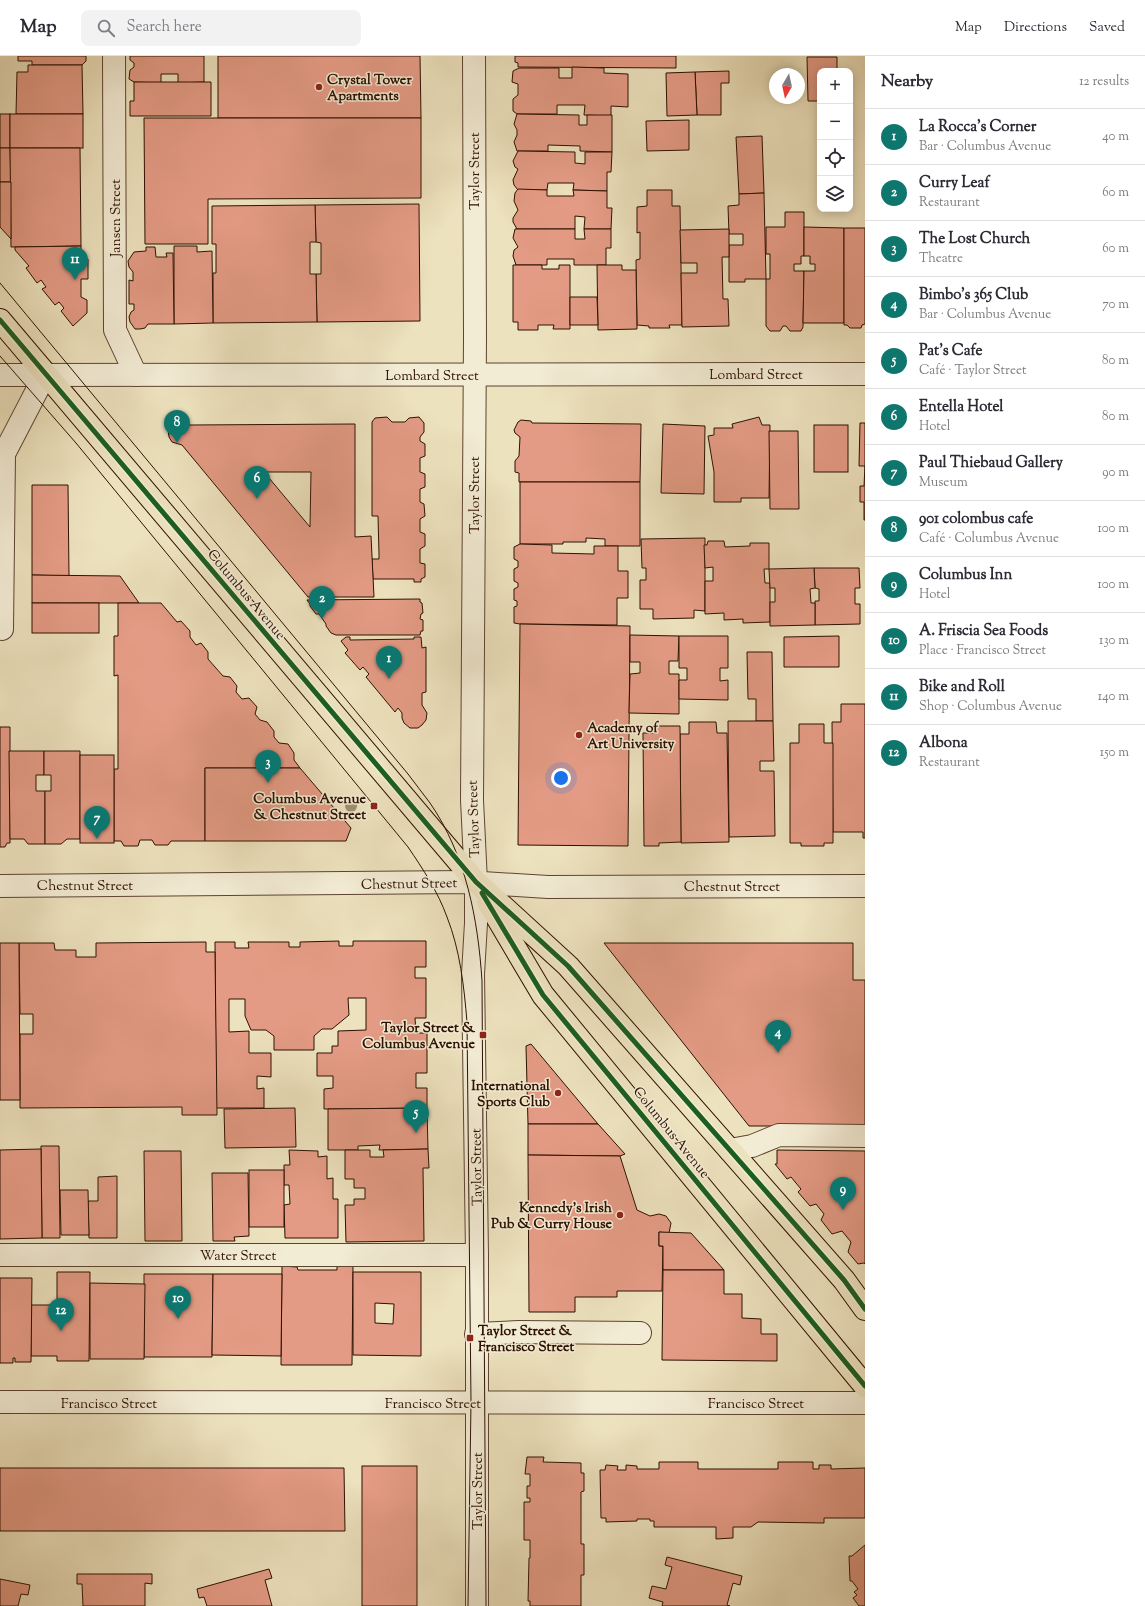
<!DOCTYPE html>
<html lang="en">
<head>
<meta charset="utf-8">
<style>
	body { margin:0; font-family:"Sorts Mill Goudy",serif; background:#f2f2f3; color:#2b2b33 }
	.controls { position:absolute; right:12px; top:12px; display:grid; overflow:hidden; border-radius:8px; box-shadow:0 2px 10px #0003 }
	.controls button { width:36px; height:36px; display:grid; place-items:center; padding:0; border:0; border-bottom:1px solid #e1e1e2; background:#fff; color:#2b2b33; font:20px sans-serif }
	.compass { position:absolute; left:769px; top:12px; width:36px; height:36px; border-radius:50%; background:#fff; box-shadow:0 2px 10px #0003; rotate:189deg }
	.you { position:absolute; left:561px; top:722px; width:14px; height:14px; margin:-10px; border:3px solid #fff; border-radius:50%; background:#1a73e8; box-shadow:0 0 0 6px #1a73e833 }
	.badge { display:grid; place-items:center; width:26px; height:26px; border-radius:50%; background:#0f766e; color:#fff; font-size:13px; font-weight:700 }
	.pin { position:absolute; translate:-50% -33px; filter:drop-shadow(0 1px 2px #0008) }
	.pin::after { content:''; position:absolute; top:21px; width:14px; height:12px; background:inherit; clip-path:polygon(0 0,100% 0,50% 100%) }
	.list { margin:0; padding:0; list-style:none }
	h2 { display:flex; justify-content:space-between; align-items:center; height:52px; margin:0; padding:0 16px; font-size:17px }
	h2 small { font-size:13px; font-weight:400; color:#7c7c81 }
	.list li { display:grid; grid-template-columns:26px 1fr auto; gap:12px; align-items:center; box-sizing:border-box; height:56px; padding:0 16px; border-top:1px solid #e1e1e2 }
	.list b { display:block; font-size:15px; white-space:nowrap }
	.list p { margin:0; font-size:13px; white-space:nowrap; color:#7c7c81 }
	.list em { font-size:13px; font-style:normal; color:#7c7c81 }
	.icon { flex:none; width:22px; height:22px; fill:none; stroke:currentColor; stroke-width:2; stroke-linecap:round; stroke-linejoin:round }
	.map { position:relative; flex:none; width:865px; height:1550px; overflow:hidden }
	header { display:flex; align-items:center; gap:24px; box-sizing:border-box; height:56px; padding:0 20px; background:#fff; border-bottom:1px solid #e1e1e2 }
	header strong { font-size:19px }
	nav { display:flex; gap:22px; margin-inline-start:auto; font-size:14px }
	.search { width:280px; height:36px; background:#f2f2f3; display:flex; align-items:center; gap:10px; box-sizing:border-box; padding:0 14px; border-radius:8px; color:#7c7c81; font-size:15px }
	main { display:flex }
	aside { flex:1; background:#fff }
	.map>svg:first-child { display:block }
	.building { fill:#e49b85; stroke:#2d1000; fill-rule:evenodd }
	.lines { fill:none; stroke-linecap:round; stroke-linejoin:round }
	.minor-casing { stroke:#5d4430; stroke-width:24 }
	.major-casing { stroke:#2d1000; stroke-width:24 }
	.minor { stroke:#f3ecd5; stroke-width:22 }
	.major { stroke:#ede2be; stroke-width:22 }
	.tram { stroke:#2d1000; stroke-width:1 }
	.cycleway-casing { stroke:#f3ecd5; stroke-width:8 }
	.cycleway { stroke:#1b5e20; stroke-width:5 }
	.tree { fill:#9d9172 }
	.poi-dot { fill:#8f2418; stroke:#f3ecd5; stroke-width:1.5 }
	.labels { text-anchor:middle; stroke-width:3; stroke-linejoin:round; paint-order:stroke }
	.poi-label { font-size:14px; font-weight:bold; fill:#2d1000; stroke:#f3ecd5; text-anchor:end }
	.street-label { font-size:14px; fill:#2d1000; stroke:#f3ecd5 }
</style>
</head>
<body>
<header>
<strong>Map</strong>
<div class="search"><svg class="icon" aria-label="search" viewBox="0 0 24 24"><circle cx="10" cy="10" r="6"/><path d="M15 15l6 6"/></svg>Search here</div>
<nav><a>Map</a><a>Directions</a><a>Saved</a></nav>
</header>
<main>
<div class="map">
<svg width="865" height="1550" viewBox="0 0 865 1550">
	<rect width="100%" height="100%" fill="#ede2be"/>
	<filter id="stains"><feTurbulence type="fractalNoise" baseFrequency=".005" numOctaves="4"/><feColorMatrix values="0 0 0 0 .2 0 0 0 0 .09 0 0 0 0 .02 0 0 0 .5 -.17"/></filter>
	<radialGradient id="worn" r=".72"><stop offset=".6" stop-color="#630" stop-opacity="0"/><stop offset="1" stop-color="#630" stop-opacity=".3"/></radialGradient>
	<g class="building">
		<polygon points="18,0 86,0 86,5 82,9 32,9 32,5 18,5"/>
		<polygon points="130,0 204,0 204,26 178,27 178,18 161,18 161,27 134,26 129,23 130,14 134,11 134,7 130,4"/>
		<polygon points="218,0 420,0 421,62 218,62"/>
		<polygon points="515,0 676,0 676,12 518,11 518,7 515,6"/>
		<polygon points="807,1 837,1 837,15 820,15 820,45 808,45"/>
		<polygon points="28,9 82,9 83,58 16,58 17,16 28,16"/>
		<polygon points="572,11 604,12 604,17 628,18 628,51 611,50 611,60 584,59 585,49 557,49 557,58 517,58 513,55 513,43 518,39 518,28 512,26 513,15 519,12 559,12 559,22 572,22"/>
		<polygon points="729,15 729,27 721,27 721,59 697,59 695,16"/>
		<polygon points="695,16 697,59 667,60 666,17"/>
		<polygon points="134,26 211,26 211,60 130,60 130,45 134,45"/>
		<rect x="0" y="58" width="10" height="34"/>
		<rect x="10" y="58" width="73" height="34"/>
		<polygon points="517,58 579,59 579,69 587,69 587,59 612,59 612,96 580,95 580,90 548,89 548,95 517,95 514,86 517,79 517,74 514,68"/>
		<polygon points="144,62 421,62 421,142 208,143 208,188 145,188"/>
		<polygon points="689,64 689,94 647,95 646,65"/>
		<polygon points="762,80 764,137 739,138 736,81"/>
		<polygon points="0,92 10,92 11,126 0,126"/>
		<polygon points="10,92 80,92 81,190 11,191"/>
		<polygon points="518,95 575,96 575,107 585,108 585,96 612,96 611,116 607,116 607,135 573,134 574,127 548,127 547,134 518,134 514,129 513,124 518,113 515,111 513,105"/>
		<polygon points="0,126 11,126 11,183 0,171"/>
		<polygon points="518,133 547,134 547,140 574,140 573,134 607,135 607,152 612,152 611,173 584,173 585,161 575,160 575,173 517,173 513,166 513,162 518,154 514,145 515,137"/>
		<polygon points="647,134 672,134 672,150 680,150 682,269 669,269 670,272 649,272 649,270 637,269 636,204 640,203 640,176 637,177 637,151 647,150"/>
		<polygon points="764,137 766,223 745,223 745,226 729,226 729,189 743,189 743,178 729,178 728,150 739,149 739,138"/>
		<polygon points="419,148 420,265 317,266 316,218 321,218 321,187 316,186 315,149"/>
		<polygon points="315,149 316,186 310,186 310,218 316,218 317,266 213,267 213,217 216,217 216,188 212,188 212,150"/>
		<polygon points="785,156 804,156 804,200 801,200 801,208 794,208 794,215 804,215 803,271 801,275 790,275 786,270 783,270 780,275 770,275 766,270 766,223 770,223 770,198 766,198 766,171 785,171"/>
		<polygon points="804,171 844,172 844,267 803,267 804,215 815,215 815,208 810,208 810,200 804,200"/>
		<polygon points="844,172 865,172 865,268 862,269 861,272 850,272 847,269 844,269"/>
		<polygon points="515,173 575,173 575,183 585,183 584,173 611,173 611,192 606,192 606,209 574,209 574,203 547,203 547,209 516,209 513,200 514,194 518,191 513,182"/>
		<polygon points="729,173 729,201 722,201 723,243 728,243 729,270 682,271 681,217 697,217 697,207 681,207 680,174"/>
		<polygon points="81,190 81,203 88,203 88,223 81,223 81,241 87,244 87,257 73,270 61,255 64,252 59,246 55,249 42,233 46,231 41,224 37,227 26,212 29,210 15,194 15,191"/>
		<polygon points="174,190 197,190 197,196 212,195 213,267 174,268"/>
		<polygon points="146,191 155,191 156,201 167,201 166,197 173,197 174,268 148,268 145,272 140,273 135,273 130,266 129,261 131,256 134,254 134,248 129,248 129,224 133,225 133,216 129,211 128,205 134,196 146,195"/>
		<polygon points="513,209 542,209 542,213 559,213 559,209 570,209 570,273 553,273 554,269 538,269 538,274 518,274 518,266 513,266"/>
		<polygon points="597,209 622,209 622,214 636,214 637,273 598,274"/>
		<polygon points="570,241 597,241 598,269 570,269"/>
		<polygon points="387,361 392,366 405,366 409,362 419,361 424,367 424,376 420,381 420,385 425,388 425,400 420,402 420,416 425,418 425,431 420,433 420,446 424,448 425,460 420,463 420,476 425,478 425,490 420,493 420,507 425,508 425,521 421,523 421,526 414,526 414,523 373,523 372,503 379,503 379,498 378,460 372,460 372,366 375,362"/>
		<polygon points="759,361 762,369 770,369 769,442 741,442 741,446 714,446 714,416 708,380 714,379 714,372 733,372 732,368"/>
		<path d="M 182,364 L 190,369 L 355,368 L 355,481 L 371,480 L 374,541 L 308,541 L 182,389 L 172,386 L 169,381 L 168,374 L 171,369 L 176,365 ZM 264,416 L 311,416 L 310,471 Z"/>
		<polygon points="521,364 531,365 532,367 641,368 640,426 519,426 519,417 515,416 515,405 519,400 520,381 515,377 514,374 518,366"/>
		<polygon points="860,367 865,367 865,464 864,464 864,446 860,446 860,430 864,430 865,410 859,410"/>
		<polygon points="663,368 705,370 704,438 661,437"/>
		<rect x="814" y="369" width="34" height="47"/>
		<polygon points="769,375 798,375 799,453 770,453"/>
		<polygon points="520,426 640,426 640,490 605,490 605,483 586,482 586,486 563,486 563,488 520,488"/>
		<polygon points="32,429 68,429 69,520 32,519"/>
		<polygon points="705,482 705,555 694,554 694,562 653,563 653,553 640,553 640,524 646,524 646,512 642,512 641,483"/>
		<polygon points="708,485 724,485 725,491 750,490 750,487 769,487 769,513 764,513 765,527 770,527 770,566 743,567 743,563 724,564 724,557 705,558 705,525 713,525 713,511 705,512 704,489 707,489"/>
		<polygon points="520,488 552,489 552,497 594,498 594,490 618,490 618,515 628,515 628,542 617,542 617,569 520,568 514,567 514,551 517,550 517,545 514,544 514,533 518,531 518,527 514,525 514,513 518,511 518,505 514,503 514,491"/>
		<polygon points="814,512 859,512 860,532 855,532 855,548 860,548 860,568 815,569 815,545 819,545 819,533 815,532"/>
		<polygon points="814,512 815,532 810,533 811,547 815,547 815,569 770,570 770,546 775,546 775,532 770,532 769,513"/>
		<polygon points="32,519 120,520 139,547 32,547"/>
		<polygon points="420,543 420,546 422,547 423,557 421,558 420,563 423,564 423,575 421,575 420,579 336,579 331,577 326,570 326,568 319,558 316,558 310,550 310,548 307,544"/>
		<rect x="32" y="547" width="67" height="30"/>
		<polygon points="118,547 161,547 177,566 181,565 190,575 190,581 196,589 201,587 208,596 208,603 223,620 230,621 237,630 236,636 242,643 249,642 257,651 255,658 260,664 267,666 274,675 274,681 279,687 288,688 294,697 294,704 300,712 205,712 205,785 171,785 168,789 155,789 152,784 140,784 138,790 124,790 121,785 114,785 114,713 118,713 118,619 114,620 114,580 118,580"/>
		<polygon points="520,568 630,570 628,790 518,789"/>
		<polygon points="630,579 679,580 678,605 669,605 669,618 679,618 679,658 629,657 630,618 640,617 640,606 630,606"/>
		<polygon points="679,580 728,580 728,612 720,612 720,625 728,624 728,644 679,643 679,624 687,624 687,612 679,612"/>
		<polygon points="839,580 839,611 784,611 784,581"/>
		<polygon points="346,581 350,581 350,584 414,583 414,581 421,581 422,592 426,591 426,636 422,637 422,649 427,657 426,664 422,669 418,672 410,672 404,667 402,662 402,657 398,652 395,656 366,621 369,618 363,611 360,614 345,597 348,594 341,585"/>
		<polygon points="747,596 772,596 773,665 756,665 756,643 748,643"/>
		<polygon points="841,648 865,648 865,782 863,782 863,776 833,776 832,666 841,666"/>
		<polygon points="728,665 773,665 774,705 760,705 760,715 774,715 775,780 729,781"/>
		<polygon points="689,666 716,666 717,677 727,677 729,786 681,787 680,678 689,678"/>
		<polygon points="799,668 824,668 824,687 833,687 833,787 824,787 824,790 801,790 801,787 790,787 790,687 799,687"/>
		<polygon points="655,670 680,670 681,786 659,787 659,790 644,790 643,677 656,677"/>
		<polygon points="0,671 10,671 10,787 7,787 5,791 0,791"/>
		<polygon points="9,695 44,695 44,719 36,719 36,735 45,735 45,788 28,788 24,783 10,783"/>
		<polygon points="44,695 80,695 80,783 67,783 61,788 45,788 45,735 51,735 51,719 44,719"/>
		<rect x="80" y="699" width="34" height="88"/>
		<polygon points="205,712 300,712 351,772 346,785 205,785"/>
		<polygon points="339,885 339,890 353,890 353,885 426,885 426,911 415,911 415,922 426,922 426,962 415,962 416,977 427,977 427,1017 416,1017 416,1032 427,1032 427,1052 324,1053 324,1033 333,1032 333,1020 317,1020 317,997 332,997 332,990 338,990 338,975 366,974 366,942 348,942 349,959 332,973 322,973 314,980 314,994 274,994 274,980 266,974 251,974 245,960 245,943 229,943 229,976 249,975 249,997 271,997 271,1021 257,1020 257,1033 264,1032 264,1052 216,1052 215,886 235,886 235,892 249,892 248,886 289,886 289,891 300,891 300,886"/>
		<polygon points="206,886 206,896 215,896 217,1059 182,1059 182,1051 20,1052 20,978 33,978 33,958 20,958 19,887 54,887 55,894 76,894 76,901 96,901 96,887"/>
		<polygon points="0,887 19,887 20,1044 0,1044"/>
		<polygon points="604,887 853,887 853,924 865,924 865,1070 749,1070"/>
		<polygon points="531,988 598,1068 528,1068 526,990"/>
		<polygon points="295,1052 296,1091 225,1092 224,1053"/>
		<polygon points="427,1052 428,1093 379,1094 380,1089 358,1090 358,1094 328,1094 328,1053"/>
		<polygon points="528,1068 598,1068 625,1098 620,1100 528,1099"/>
		<polygon points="41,1090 59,1090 60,1182 42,1182"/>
		<polygon points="41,1093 42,1182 0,1183 0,1094"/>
		<polygon points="428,1093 429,1112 423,1112 424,1185 346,1186 345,1149 354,1149 354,1143 365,1143 365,1132 354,1132 354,1123 345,1123 345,1094 370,1094 370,1101 384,1101 383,1094"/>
		<polygon points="289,1094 318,1095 318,1101 327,1100 327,1123 333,1122 333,1143 338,1143 338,1182 285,1182 284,1149 290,1148 289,1129 284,1129 284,1109 290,1109"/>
		<polygon points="777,1094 865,1095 865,1208 864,1207 858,1208 848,1196 851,1186 842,1175 832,1178 821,1164 824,1158 816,1148 810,1150 798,1136 801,1133 791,1121 787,1123 775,1108 777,1108"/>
		<polygon points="144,1095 181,1095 182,1185 145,1185"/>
		<polygon points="528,1099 620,1100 637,1154 650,1160 659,1158 666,1160 671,1167 669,1177 659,1176 659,1190 663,1190 662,1235 617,1235 617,1241 575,1241 575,1256 529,1256"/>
		<rect x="249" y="1114" width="35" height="57"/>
		<polygon points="212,1117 248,1117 249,1180 234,1181 235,1185 213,1185"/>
		<polygon points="117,1120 117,1182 89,1182 88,1145 98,1145 98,1121"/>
		<polygon points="60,1134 88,1134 89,1179 61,1179"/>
		<polygon points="659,1176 691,1177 724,1214 663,1214 663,1190 659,1190"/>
		<polygon points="282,1210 297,1211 298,1214 337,1214 337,1210 353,1210 352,1309 281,1309"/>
		<polygon points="663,1214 724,1214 724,1238 742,1238 742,1262 761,1263 761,1278 777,1278 777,1305 662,1304"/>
		<polygon points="57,1216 90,1216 89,1305 57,1305 57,1300 31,1300 31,1249 57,1249"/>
		<path d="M 353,1216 L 421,1216 L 421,1300 L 353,1299 ZM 375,1247 L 394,1248 L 393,1268 L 375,1267 Z"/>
		<polygon points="144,1218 213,1218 212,1301 144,1301"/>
		<polygon points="213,1218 282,1218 281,1300 212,1299"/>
		<polygon points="0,1222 32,1222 31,1306 15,1306 15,1302 13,1302 13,1307 0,1307"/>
		<polygon points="90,1227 145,1228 144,1303 90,1303"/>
		<polygon points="527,1401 544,1401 543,1406 581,1407 581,1417 584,1417 584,1435 581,1436 581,1488 584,1488 584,1519 581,1519 581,1550 530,1550 530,1545 528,1545 529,1502 530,1502 530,1484 524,1484 524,1446 530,1446 530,1442 527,1442 527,1430 530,1430 530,1418 525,1418"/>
		<polygon points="659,1406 698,1406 698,1413 778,1413 778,1406 813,1406 813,1413 819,1413 819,1409 831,1409 831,1413 865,1412 865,1462 824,1462 824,1467 758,1466 751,1471 733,1471 733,1482 716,1483 716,1471 654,1471 654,1465 650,1465 650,1463 637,1463 637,1465 606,1466 606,1462 601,1462 600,1414 605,1414 606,1409 618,1410 617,1414 626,1414 626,1409 637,1410 637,1413 659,1413"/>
		<rect x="362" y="1410" width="55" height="140"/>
		<polygon points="0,1412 344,1412 345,1475 0,1475"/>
		<polygon points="865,1489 865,1550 859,1550 853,1542 857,1539 854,1536 858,1533 852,1525 850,1525 849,1500 852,1500"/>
		<polygon points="667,1501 742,1520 740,1529 733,1527 727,1549 730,1550 662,1550 663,1546 649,1542 652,1530 666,1533 672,1511 665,1509"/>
		<polygon points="269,1513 272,1522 265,1524 272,1550 207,1550 204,1541 199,1542 197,1533"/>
		<polygon points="77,1518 152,1518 152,1528 145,1527 145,1550 83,1550 82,1528 77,1528"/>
		<polygon points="0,1523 30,1529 28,1539 21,1538 18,1550 0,1550"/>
	</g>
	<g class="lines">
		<defs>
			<g id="minor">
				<polyline points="114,0 115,274 136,319"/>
				<polyline points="474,0 475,281 472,744 476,826 476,867 473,918 477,1199 477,1550"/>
				<polyline points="0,319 865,318"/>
				<polyline points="2,573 4,398 45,319"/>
				<polyline points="0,830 467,826 548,831 865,830"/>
				<polyline points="730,1094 752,1090 779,1079 865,1080"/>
				<polyline points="0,1199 477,1199"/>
				<polyline points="476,1278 519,1276 640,1277"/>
				<polyline points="0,1346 865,1347"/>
			</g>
			<g id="major">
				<polyline points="0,264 476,826 568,910 844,1224 865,1253"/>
				<polyline points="488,846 543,939 865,1330"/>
			</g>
		</defs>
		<use href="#minor" class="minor-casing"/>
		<use href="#major" class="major-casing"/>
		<use href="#minor" class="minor"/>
		<use href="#major" class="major"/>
		<g class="tram">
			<path d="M 0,227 L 408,718 C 415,728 423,737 430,747 C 466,799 478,863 482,925 L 486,1550"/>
			<path d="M 0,300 L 76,387 L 408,791 C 423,813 438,836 447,861 C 460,894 464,930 467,966 L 471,1346 L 468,1550"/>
		</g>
		<defs>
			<g id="cycleway">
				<polyline points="0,264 476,826 568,910 844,1224 865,1253"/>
				<polyline points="482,837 543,939 865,1330"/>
			</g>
		</defs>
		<use href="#cycleway" class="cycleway-casing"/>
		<use href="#cycleway" class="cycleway"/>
	</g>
	<circle class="tree" cx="351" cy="750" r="6"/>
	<g class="poi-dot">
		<circle cx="319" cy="31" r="4"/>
		<circle cx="579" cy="679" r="4"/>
		<rect x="370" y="746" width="8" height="8" rx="2"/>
		<rect x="479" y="975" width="8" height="8" rx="2"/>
		<circle cx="558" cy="1037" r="4"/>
		<circle cx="620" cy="1159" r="4"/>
		<rect x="466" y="1278" width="8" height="8" rx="2"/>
	</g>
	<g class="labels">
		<g class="poi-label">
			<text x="327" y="28" text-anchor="start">Crystal Tower<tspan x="327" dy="16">Apartments</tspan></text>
			<text x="587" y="676" text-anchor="start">Academy of<tspan x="587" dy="16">Art University</tspan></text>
			<text x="366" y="747">Columbus Avenue<tspan x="366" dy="16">&amp; Chestnut Street</tspan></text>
			<text x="475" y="976">Taylor Street &amp;<tspan x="475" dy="16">Columbus Avenue</tspan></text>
			<text x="550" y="1034">International<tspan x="550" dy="16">Sports Club</tspan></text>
			<text x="612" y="1156">Kennedy's Irish<tspan x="612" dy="16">Pub &amp; Curry House</tspan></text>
			<text x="478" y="1279" text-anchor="start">Taylor Street &amp;<tspan x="478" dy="16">Francisco Street</tspan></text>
		</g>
		<g class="street-label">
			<text transform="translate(474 115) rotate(-90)" y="5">Taylor Street</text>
			<text transform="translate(115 162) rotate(-90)" y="5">Jansen Street</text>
			<text x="756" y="323">Lombard Street</text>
			<text x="432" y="324">Lombard Street</text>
			<text transform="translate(474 439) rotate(-90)" y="5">Taylor Street</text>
			<text transform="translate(247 538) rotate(50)" y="5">Columbus Avenue</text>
			<text transform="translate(473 763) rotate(-92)" y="5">Taylor Street</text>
			<text transform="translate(409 827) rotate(-1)" y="5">Chestnut Street</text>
			<text x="85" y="834">Chestnut Street</text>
			<text x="732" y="835">Chestnut Street</text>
			<text transform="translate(672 1076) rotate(51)" y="5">Columbus Avenue</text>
			<text transform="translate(476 1111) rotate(-91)" y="5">Taylor Street</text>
			<text x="238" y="1204">Water Street</text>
			<text x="109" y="1352">Francisco Street</text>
			<text x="433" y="1352">Francisco Street</text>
			<text x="756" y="1352">Francisco Street</text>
			<text transform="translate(477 1435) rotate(-90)" y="5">Taylor Street</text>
		</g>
	</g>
	<rect width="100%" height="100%" filter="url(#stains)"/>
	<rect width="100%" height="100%" fill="url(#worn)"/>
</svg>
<div class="controls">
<button>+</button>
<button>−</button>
<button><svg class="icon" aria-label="locate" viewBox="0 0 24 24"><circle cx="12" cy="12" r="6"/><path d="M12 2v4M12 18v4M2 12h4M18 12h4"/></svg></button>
<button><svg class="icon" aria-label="layers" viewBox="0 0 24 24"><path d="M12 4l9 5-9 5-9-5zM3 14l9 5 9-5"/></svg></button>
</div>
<svg class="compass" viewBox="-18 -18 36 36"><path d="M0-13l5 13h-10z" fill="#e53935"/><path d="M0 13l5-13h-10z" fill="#7c7c81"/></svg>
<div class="you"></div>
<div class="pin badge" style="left:389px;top:623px">1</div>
<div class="pin badge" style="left:322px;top:563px">2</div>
<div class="pin badge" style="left:268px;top:727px">3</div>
<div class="pin badge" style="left:778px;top:997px">4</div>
<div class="pin badge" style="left:416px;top:1077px">5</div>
<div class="pin badge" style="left:257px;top:443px">6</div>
<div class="pin badge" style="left:97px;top:783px">7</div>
<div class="pin badge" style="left:177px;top:387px">8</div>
<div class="pin badge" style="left:843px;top:1154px">9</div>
<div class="pin badge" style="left:178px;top:1263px">10</div>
<div class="pin badge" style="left:75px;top:224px">11</div>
<div class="pin badge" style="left:61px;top:1275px">12</div>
</div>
<aside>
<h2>Nearby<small>12 results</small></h2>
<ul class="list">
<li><span class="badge">1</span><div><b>La Rocca's Corner</b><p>Bar · Columbus Avenue</p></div><em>40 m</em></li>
<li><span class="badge">2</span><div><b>Curry Leaf</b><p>Restaurant</p></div><em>60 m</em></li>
<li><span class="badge">3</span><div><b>The Lost Church</b><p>Theatre</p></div><em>60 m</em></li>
<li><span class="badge">4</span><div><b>Bimbo's 365 Club</b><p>Bar · Columbus Avenue</p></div><em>70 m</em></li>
<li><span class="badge">5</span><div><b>Pat's Cafe</b><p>Café · Taylor Street</p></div><em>80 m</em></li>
<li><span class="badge">6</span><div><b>Entella Hotel</b><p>Hotel</p></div><em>80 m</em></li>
<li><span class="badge">7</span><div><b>Paul Thiebaud Gallery</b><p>Museum</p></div><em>90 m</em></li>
<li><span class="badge">8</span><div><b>901 colombus cafe</b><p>Café · Columbus Avenue</p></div><em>100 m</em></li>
<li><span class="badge">9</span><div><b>Columbus Inn</b><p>Hotel</p></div><em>100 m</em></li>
<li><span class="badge">10</span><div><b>A. Friscia Sea Foods</b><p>Place · Francisco Street</p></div><em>130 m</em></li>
<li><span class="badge">11</span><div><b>Bike and Roll</b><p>Shop · Columbus Avenue</p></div><em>140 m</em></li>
<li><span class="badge">12</span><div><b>Albona</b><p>Restaurant</p></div><em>150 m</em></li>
</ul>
</aside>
</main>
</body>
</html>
